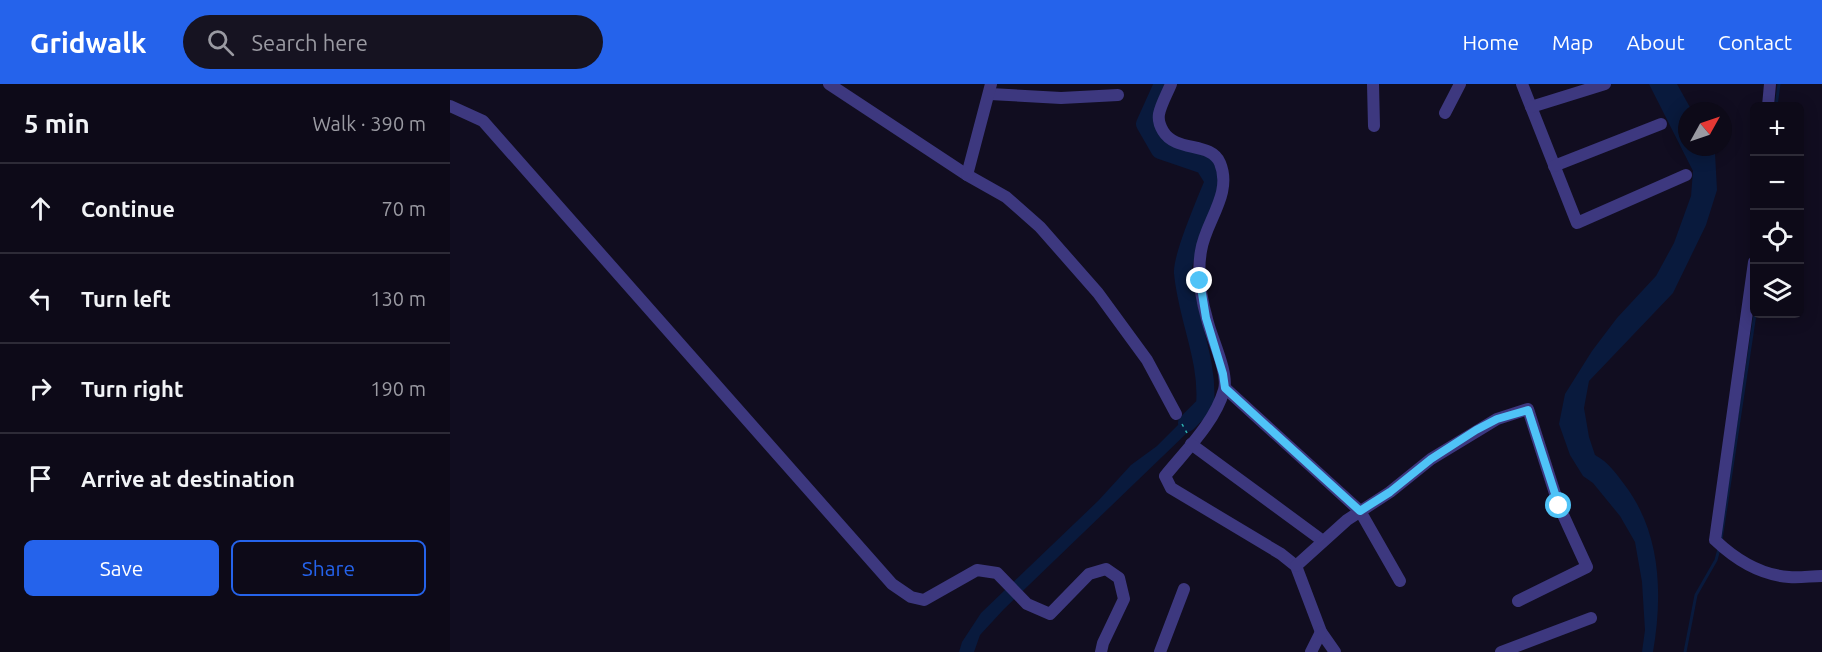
<!DOCTYPE html>
<html lang="en">
<head>
<meta charset="utf-8">
<style>
	body { margin:0; font-family:Ubuntu,sans-serif; background:#161321; color:#f1f3f6 }
	.controls { position:absolute; right:18px; top:18px; display:grid; overflow:hidden; border-radius:9px; box-shadow:0 3px 15px #0003 }
	.controls button { width:54px; height:54px; display:grid; place-items:center; padding:0; border:0; border-bottom:2px solid #2d2b37; background:#0d0a18; color:#f1f3f6; font:30px sans-serif }
	.compass { position:absolute; left:1228px; top:18px; width:54px; height:54px; border-radius:50%; background:#0d0a18; box-shadow:0 3px 15px #0003; rotate:50deg }
	.stop { position:absolute; width:18px; height:18px; margin:-14px; border:4px solid #4fc3f7; border-radius:50%; background:#fff }
	.stop.end { background:#4fc3f7; border-color:#fff; box-shadow:0 2px 6px #0008 }
	.list { margin:0; padding:0; list-style:none }
	h2 { display:flex; justify-content:space-between; align-items:center; height:78px; margin:0; padding:0 24px; font-size:26px }
	h2 small { font-size:20px; font-weight:400; color:#9a9aa2 }
	.list li { display:grid; grid-template-columns:39px 1fr auto; gap:18px; align-items:center; box-sizing:border-box; height:90px; padding:0 24px; border-top:2px solid #2d2b37 }
	.list b { display:block; font-size:22px; white-space:nowrap }
	.list em { font-size:20px; font-style:normal; color:#9a9aa2 }
	.actions { display:flex; gap:12px; padding:18px 24px }
	.actions a { flex:1; padding:14px 0; border:2px solid #2563eb; border-radius:9px; text-align:center; font-size:21px; color:#2563eb }
	.actions .main { background:#2563eb; color:#fff }
	.icon { flex:none; width:33px; height:33px; fill:none; stroke:currentColor; stroke-width:2; stroke-linecap:round; stroke-linejoin:round }
	.map { position:relative; flex:none; width:1372px; height:568px; overflow:hidden }
	header { display:flex; align-items:center; gap:36px; box-sizing:border-box; height:84px; padding:0 30px; background:#2563eb; color:#fff }
	header strong { font-size:28px }
	nav { display:flex; gap:33px; margin-inline-start:auto; font-size:21px }
	.search { width:420px; height:54px; background:#161321; display:flex; align-items:center; gap:15px; box-sizing:border-box; padding:0 21px; border-radius:33px; color:#9a9aa2; font-size:22px }
	main { display:flex }
	aside { flex:1; background:#0d0a18 }
	.map>svg:first-child { display:block }
	.water { fill:#091a3d }
	.lines { fill:none; stroke-linecap:round; stroke-linejoin:round }
	.stream { stroke:#091a3d; stroke-width:3 }
	.river { stroke:#091a3d; stroke-width:18 }
	.path { stroke:#2eb1af; stroke-width:1.5; stroke-dasharray:3 4.5; stroke-linecap:butt }
	.minor { stroke:#3d387f; stroke-width:12 }
	.route { stroke:#4fc3f7; stroke-width:8 }
</style>
</head>
<body>
<header>
<strong>Gridwalk</strong>
<div class="search"><svg class="icon" aria-label="search" viewBox="0 0 24 24"><circle cx="10" cy="10" r="6"/><path d="M15 15l6 6"/></svg>Search here</div>
<nav><a>Home</a><a>Map</a><a>About</a><a>Contact</a></nav>
</header>
<main>
<aside>
<h2>5 min<small>Walk · 390 m</small></h2>
<ul class="list">
<li><svg class="icon" aria-label="ahead" viewBox="0 0 24 24"><path d="M12 20V5M6 11l6-6 6 6"/></svg><div><b>Continue</b></div><em>70 m</em></li>
<li><svg class="icon" aria-label="left" viewBox="0 0 24 24"><path d="M17 20v-9H6M10 6l-5 5 5 5"/></svg><div><b>Turn left</b></div><em>130 m</em></li>
<li><svg class="icon" aria-label="right" viewBox="0 0 24 24"><path d="M7 20v-9h11M14 6l5 5-5 5"/></svg><div><b>Turn right</b></div><em>190 m</em></li>
<li><svg class="icon" aria-label="arrive" viewBox="0 0 24 24"><path d="M6 21V4h12l-3 4 3 4H6"/></svg><div><b>Arrive at destination</b></div></li>
</ul>
<div class="actions"><a class="main">Save</a><a>Share</a></div>
</aside>
<div class="map">
<svg width="1372" height="568" viewBox="0 0 1372 568">
	<rect width="100%" height="100%" fill="#110d20"/>
	<g class="water">
		<path d="M 1199,0 L 1227,0 L 1242,27 L 1237,27 L 1237,63 L 1261,63 L 1265,69 L 1267,106 L 1256,141 L 1223,209 L 1139,297 L 1134,324 L 1139,353 L 1145,371 C 1159,379 1164,387 1174,400 C 1211,448 1213,510 1203,568 L 1192,568 L 1195,546 L 1192,498 L 1185,458 L 1170,432 L 1143,399 L 1133,392 L 1120,371 L 1109,340 L 1115,310 L 1142,267 L 1167,234 L 1206,192 L 1224,159 L 1241,112 L 1243,87 Z"/>
		<polygon points="755,321 753,331 740,346 554,525 530,551 524,568 509,568 512,558 531,529 648,417 681,381 707,362 745,324"/>
	</g>
	<g class="lines">
		<g class="stream">
			<polyline points="1326,22 1329,0"/>
			<polyline points="1271,456 1305,230"/>
			<polyline points="1235,568 1246,511 1266,476 1269,465"/>
		</g>
		<path class="river" d="M 713,0 L 695,40 L 710,66 L 754,81 L 764,97 C 757,114 731,175 733,189 C 737,234 759,276 755,321 L 737,339"/>
		<polyline class="path" points="732,340 737,349"/>
		<g class="minor">
			<polyline points="379,0 517,91 556,113 590,143 648,209 697,276 726,330"/>
			<path d="M 721,0 C 717,10 711,20 709,30 C 708,36 710,42 713,47 C 726,69 761,57 770,79 C 783,110 755,138 751,167 C 747,189 751,214 757,235 C 761,253 779,289 774,306 C 765,338 736,366 715,392 L 721,404 L 831,470 L 846,482 L 871,548 L 885,568"/>
			<polyline points="923,0 924,42"/>
			<polyline points="1072,0 1127,139 1236,91"/>
			<polyline points="540,10 611,14 668,11"/>
			<polyline points="0,22 33,37 442,500 461,513 474,516 527,486 547,489 577,520 600,530 639,490 656,485 669,494 674,515 653,559 651,568"/>
			<polyline points="1318,22 1320,0"/>
			<polyline points="1081,23 1155,0"/>
			<polyline points="995,29 1010,0"/>
			<polyline points="1104,82 1211,40"/>
			<polyline points="517,91 541,0"/>
			<path d="M 1304,178 L 1265,456 C 1285,475 1311,491 1339,493 C 1350,494 1361,492 1372,492"/>
			<polyline points="775,304 910,427 950,497"/>
			<polyline points="741,360 873,457"/>
			<polyline points="846,482 897,436 940,408 981,375 1047,335 1078,325 1109,422 1137,483 1068,517"/>
			<polyline points="710,568 734,505"/>
			<polyline points="861,568 871,548"/>
			<polyline points="1051,568 1141,534"/>
		</g>
	</g>
	<g class="lines">
		<polyline class="route" points="750,197 756,234 773,290 775,304 910,427 940,408 981,375 1026,346 1047,335 1078,326 1109,422"/>
	</g>
</svg>
<div class="controls">
<button>+</button>
<button>−</button>
<button><svg class="icon" aria-label="locate" viewBox="0 0 24 24"><circle cx="12" cy="12" r="6"/><path d="M12 2v4M12 18v4M2 12h4M18 12h4"/></svg></button>
<button><svg class="icon" aria-label="layers" viewBox="0 0 24 24"><path d="M12 4l9 5-9 5-9-5zM3 14l9 5 9-5"/></svg></button>
</div>
<svg class="compass" viewBox="-18 -18 36 36"><path d="M0-13l5 13h-10z" fill="#e53935"/><path d="M0 13l5-13h-10z" fill="#9a9aa2"/></svg>
<div class="stop" style="left:1109px;top:422px"></div>
<div class="stop end" style="left:750px;top:197px"></div>
</div>
</main>
</body>
</html>
